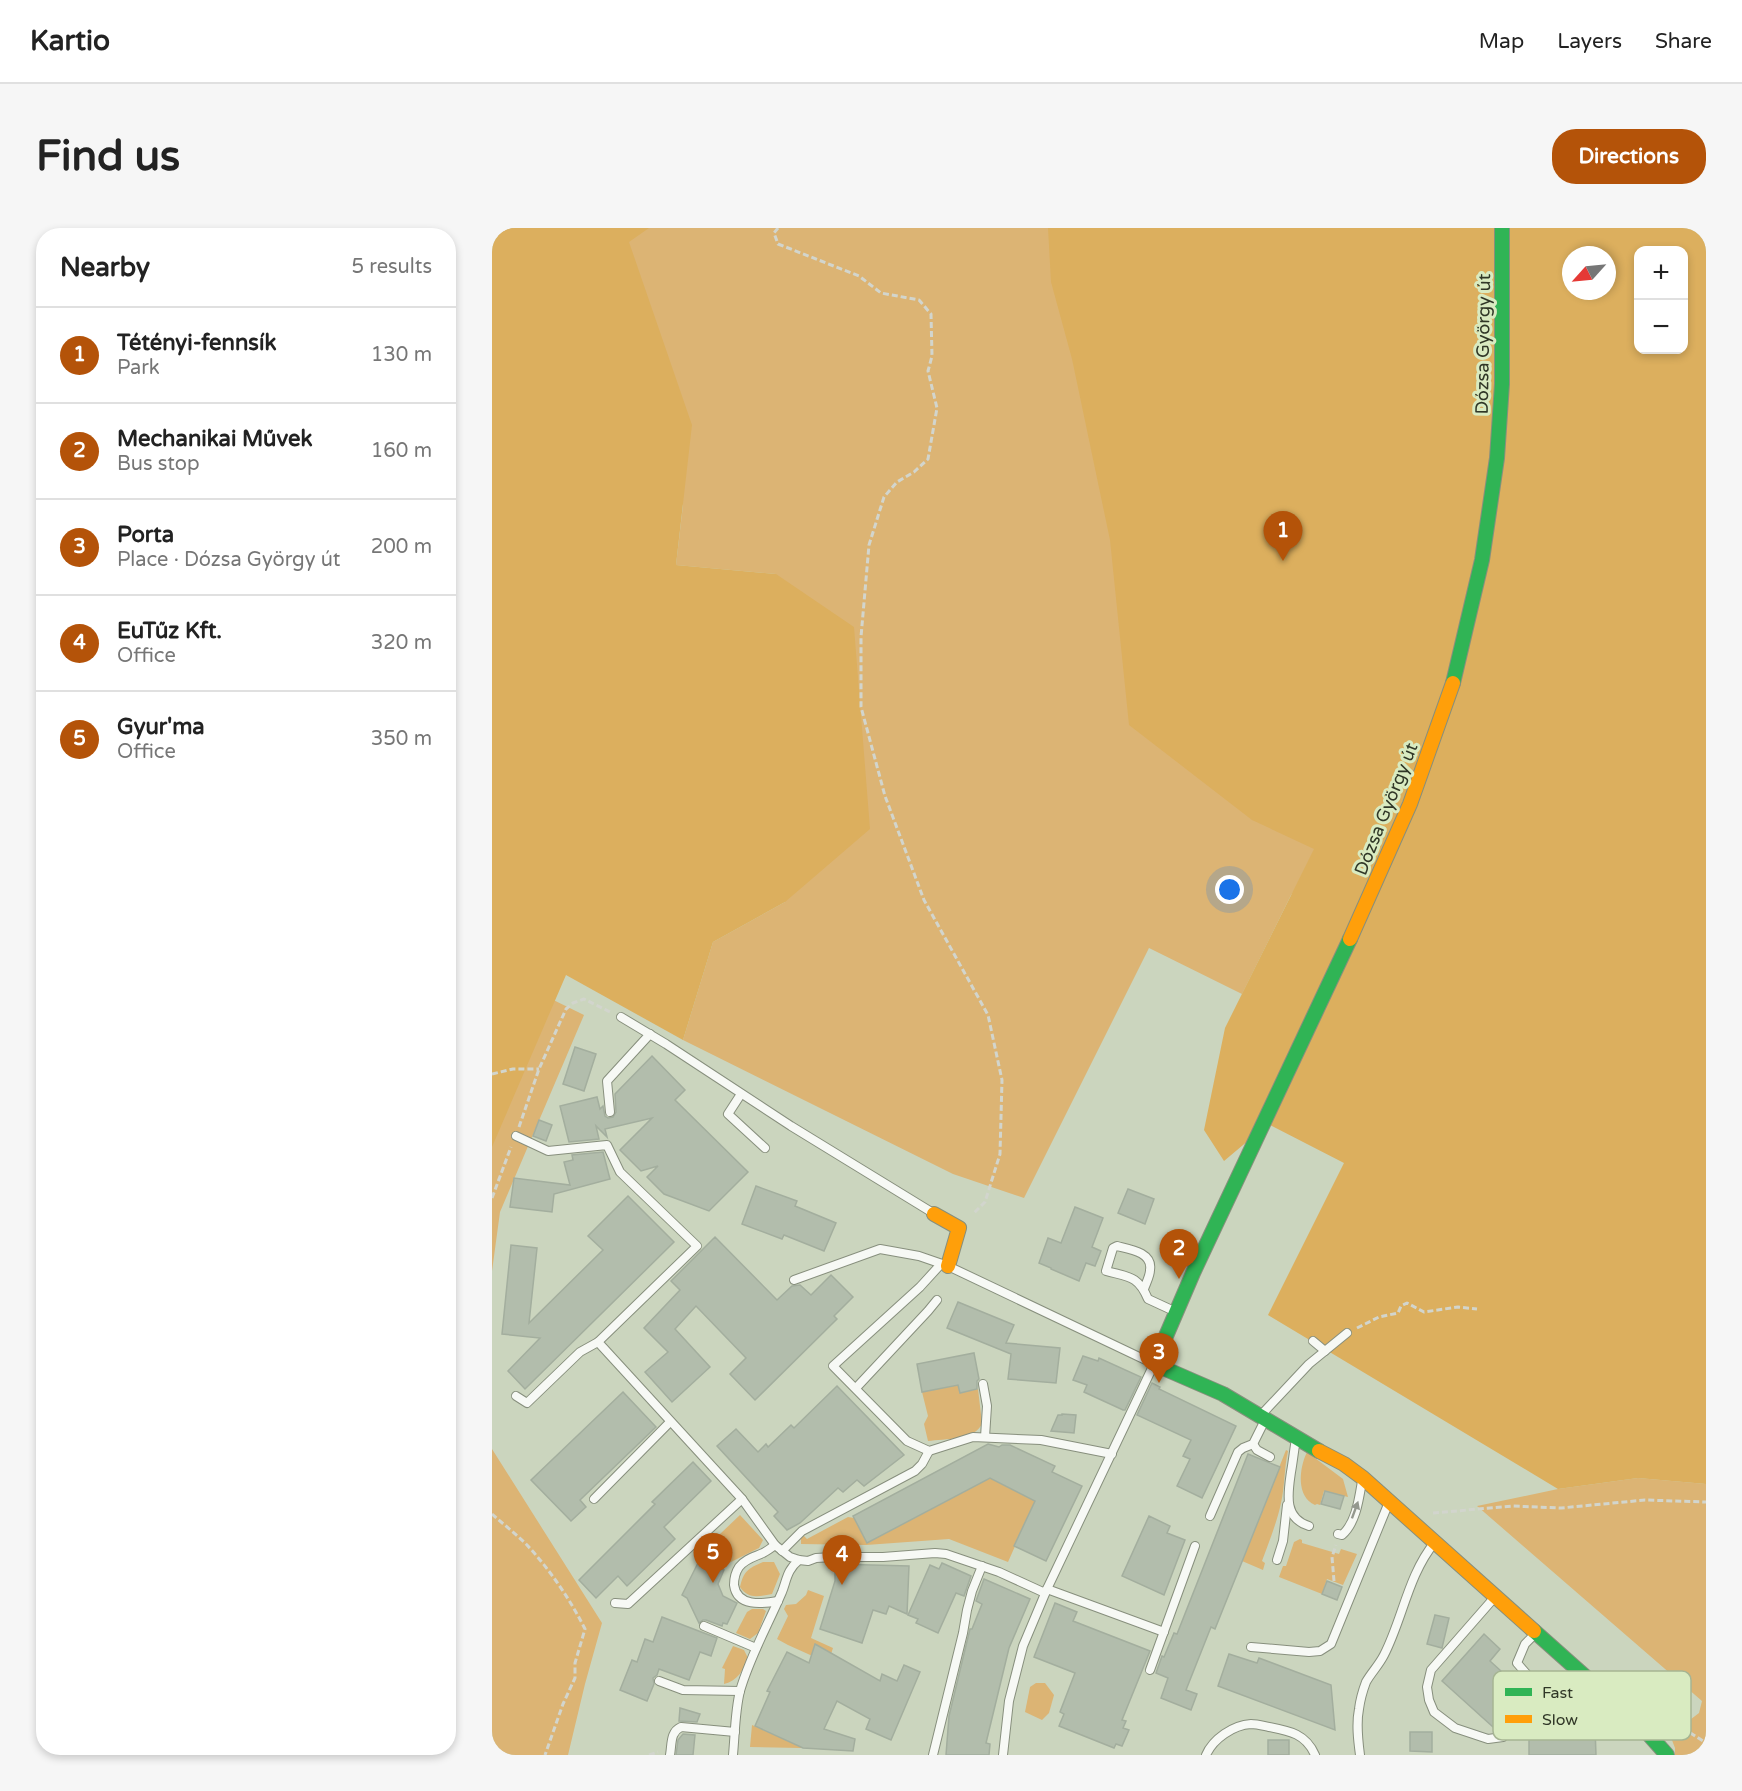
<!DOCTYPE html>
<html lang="en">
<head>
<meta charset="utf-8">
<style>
	body { margin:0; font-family:"Varela Round",sans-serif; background:#f6f6f6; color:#222 }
	.controls { position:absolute; right:18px; top:18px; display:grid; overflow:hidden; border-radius:12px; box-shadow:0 3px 9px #0003 }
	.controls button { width:54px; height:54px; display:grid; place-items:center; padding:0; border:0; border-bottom:2px solid #e0e0e0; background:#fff; color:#222; font:30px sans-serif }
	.compass { position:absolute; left:1070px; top:18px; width:54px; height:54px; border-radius:50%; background:#fff; box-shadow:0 3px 9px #0003; rotate:243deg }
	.you { position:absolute; left:738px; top:662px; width:21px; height:21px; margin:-15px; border:4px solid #fff; border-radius:50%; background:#1a73e8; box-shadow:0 0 0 9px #1a73e833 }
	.badge { display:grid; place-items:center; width:39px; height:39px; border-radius:50%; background:#b45309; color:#fff; font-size:20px; font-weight:700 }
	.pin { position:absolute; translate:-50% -50px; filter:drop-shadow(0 2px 3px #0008) }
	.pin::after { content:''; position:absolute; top:32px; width:21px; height:18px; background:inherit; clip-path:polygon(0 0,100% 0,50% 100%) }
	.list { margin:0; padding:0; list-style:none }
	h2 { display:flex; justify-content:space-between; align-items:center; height:78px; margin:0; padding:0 24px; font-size:26px }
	h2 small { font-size:20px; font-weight:400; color:#767676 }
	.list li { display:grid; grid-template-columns:39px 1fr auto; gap:18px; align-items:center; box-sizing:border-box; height:96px; padding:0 24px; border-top:2px solid #e0e0e0 }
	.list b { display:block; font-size:22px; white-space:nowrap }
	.list p { margin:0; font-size:20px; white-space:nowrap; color:#767676 }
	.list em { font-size:20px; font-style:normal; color:#767676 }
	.map { position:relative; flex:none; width:1214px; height:1527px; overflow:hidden; border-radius:24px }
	header { display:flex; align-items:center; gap:36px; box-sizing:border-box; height:84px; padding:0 30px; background:#fff; border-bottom:2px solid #e0e0e0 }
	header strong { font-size:28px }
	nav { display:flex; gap:33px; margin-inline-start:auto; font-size:21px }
	.intro { display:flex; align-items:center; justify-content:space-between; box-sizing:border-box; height:144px; padding:0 36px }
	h1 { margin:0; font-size:42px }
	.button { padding:15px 27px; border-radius:24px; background:#b45309; color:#fff; font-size:21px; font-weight:700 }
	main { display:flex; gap:36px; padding:0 36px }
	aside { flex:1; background:#fff; border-radius:24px; box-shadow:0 3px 9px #0003 }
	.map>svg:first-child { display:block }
	.green { fill:#dcb474 }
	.forest { fill:#dcaf5e; fill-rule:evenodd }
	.building { fill:#b2bdac; stroke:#a3ae9e; stroke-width:1.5 }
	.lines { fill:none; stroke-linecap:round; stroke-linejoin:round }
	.lane-casing { stroke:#878f7d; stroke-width:10 }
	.fast-casing { stroke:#878f7d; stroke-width:16 }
	.slow-casing { stroke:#878f7d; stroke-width:16 }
	.path { stroke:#d2d5cd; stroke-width:3; stroke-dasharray:6 3; stroke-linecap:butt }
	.lane { stroke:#f7f9f5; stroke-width:8 }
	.fast { stroke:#30b455; stroke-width:14 }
	.slow { stroke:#ff9f0a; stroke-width:14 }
	.oneway { fill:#94988e }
	.labels { text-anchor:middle; stroke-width:6; stroke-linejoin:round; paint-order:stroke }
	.street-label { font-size:18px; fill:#303727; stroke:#d9ebc1 }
	.key { fill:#d9ebc1; stroke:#a6b593; stroke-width:1.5 }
	.key-label { font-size:16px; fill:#303727 }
</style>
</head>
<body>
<header>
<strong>Kartio</strong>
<nav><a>Map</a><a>Layers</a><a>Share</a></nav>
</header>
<div class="intro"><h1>Find us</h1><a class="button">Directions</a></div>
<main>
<aside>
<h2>Nearby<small>5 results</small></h2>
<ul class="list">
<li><span class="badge">1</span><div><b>Tétényi-fennsík</b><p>Park</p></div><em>130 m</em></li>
<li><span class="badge">2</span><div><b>Mechanikai Művek</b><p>Bus stop</p></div><em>160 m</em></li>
<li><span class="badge">3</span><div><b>Porta</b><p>Place · Dózsa György út</p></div><em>200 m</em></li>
<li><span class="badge">4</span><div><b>EuTűz Kft.</b><p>Office</p></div><em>320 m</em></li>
<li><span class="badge">5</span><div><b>Gyur'ma</b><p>Office</p></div><em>350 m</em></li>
</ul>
</aside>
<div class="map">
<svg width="1214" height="1527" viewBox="0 0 1214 1527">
	<rect width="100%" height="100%" fill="#cbd5be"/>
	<g class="green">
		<polygon points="0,0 987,0 943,479 799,667 750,766 657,720 532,970 461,946 191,812 221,714 293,674 284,346 184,337 191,277"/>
		<polygon points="0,742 92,787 8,984 0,1043"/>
		<path d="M 466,1157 L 468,1165 L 486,1161 L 490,1195 C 485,1212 452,1211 436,1213 L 432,1196 L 436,1188 L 430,1164 Z"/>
		<polygon points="0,1221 110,1395 93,1456 76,1527 0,1527"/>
		<path d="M 794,1222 L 796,1223 C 792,1240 793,1258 789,1275 C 785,1294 777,1314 770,1333 L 773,1335 L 771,1342 L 750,1333 Z"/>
		<path d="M 815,1224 L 851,1251 L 856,1269 L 832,1263 L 828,1277 L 825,1276 L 823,1277 C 804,1269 807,1240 815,1224 Z"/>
		<polygon points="498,1250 543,1273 516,1334 457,1311 374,1317 309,1316 309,1309 312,1308 315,1311 356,1289 362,1290 375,1315"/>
		<polygon points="1146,1250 1214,1256 1214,1527 1183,1527 1183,1520 1178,1507 1207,1485 1210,1473 985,1278 1066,1261"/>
		<polygon points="248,1287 271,1312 267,1320 233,1337 207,1326"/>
		<polygon points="808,1311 810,1312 810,1315 847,1326 849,1321 865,1326 851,1357 835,1351 830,1366 787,1349 791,1338 794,1338 802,1314"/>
		<path d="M 271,1334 L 282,1334 L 288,1346 L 280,1366 C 267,1368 257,1372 248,1359 C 252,1343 255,1341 271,1334 Z"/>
		<polygon points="316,1362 332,1368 319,1410 341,1420 336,1435 296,1417 285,1411 296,1388 292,1381 294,1377 304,1376 314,1367"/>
		<polygon points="260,1381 271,1381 274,1383 266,1405 258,1411 244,1405 255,1384"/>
		<path d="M 241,1418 L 252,1422 L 256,1430 C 251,1442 246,1453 232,1456 L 233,1441 L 230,1440 Z"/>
		<polygon points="544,1455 553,1455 562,1467 557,1485 550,1492 533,1484 538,1459"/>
		<polygon points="260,1497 292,1511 320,1497 309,1520 258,1519"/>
	</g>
	<g class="forest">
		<polygon points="0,0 157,0 137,14 200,197 184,337 284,346 362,399 378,601 293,674 221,714 191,812 74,747 0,919"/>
		<path d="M 556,0 L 1214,0 L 1214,1256 L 1146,1250 L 1066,1261 L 776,1087 L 852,935 L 776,896 L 732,933 L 712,902 L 733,800 L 822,621 L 760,592 L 637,497 L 618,312 L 580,131 L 559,54 ZM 1146,22 L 1192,22 L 1192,122 L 1146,122 ZM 1079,27 L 1115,27 L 1115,63 L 1079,63 Z"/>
	</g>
	<g class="building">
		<polygon points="83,819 104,826 92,863 71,856"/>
		<polygon points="160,828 193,862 183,872 256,944 217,983 172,966 155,949 166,938 149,943 128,922 160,890 113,901 115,909 104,898 107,911 77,914 68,878 105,869 108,881 111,878 113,888 116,890 121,889 124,884 123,866"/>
		<polygon points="47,892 60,897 54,913 41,908"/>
		<polygon points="111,924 118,951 62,966 60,984 18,979 22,950 78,957 72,934 81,932 80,927"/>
		<polygon points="264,958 305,973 303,978 344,995 332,1023 292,1007 290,1011 250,996"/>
		<polygon points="636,961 662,971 653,996 626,985"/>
		<polygon points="136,968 182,1014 33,1161 16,1143 48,1110 10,1106 19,1017 45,1020 37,1095 111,1022 96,1008"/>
		<polygon points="583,979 611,990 600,1019 609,1023 603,1038 594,1035 587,1053 559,1041 559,1040 547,1035 556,1010 569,1015"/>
		<polygon points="223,1009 285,1072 300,1058 308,1057 319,1067 339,1047 361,1069 342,1088 345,1091 263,1172 238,1146 254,1130 204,1078 183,1101 218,1139 180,1174 153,1144 176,1124 152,1100 188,1062 179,1053"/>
		<polygon points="466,1074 522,1097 514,1115 568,1120 564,1155 516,1151 519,1126 455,1100"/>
		<polygon points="482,1125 487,1151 485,1153 485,1161 468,1165 466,1157 430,1164 425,1136"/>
		<polygon points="591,1128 606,1133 607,1130 649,1149 633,1182 631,1182 592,1164 595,1157 581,1152"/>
		<polygon points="660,1155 668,1159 667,1161 744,1198 710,1270 685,1258 698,1231 691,1228 699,1212 645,1187"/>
		<polygon points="345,1158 412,1227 372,1258 365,1252 351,1264 346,1260 308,1295 295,1302 282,1288 286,1284 225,1218 244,1201 266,1224 274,1216 276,1219 299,1197 302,1200"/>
		<polygon points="131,1164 164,1199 88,1272 94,1279 79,1293 39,1252"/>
		<polygon points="570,1186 584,1187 582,1205 559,1203 566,1187 570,1187"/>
		<polygon points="496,1216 507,1219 510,1217 518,1217 563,1238 560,1244 590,1258 554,1333 522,1318 543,1273 498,1250 375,1315 361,1288"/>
		<polygon points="756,1226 788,1239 723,1401 719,1399 694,1462 705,1466 699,1482 669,1470 676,1450 664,1445 670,1428 672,1429 682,1405 685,1406"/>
		<polygon points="201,1234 219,1253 172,1299 183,1311 135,1358 126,1348 104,1370 87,1352 163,1276 160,1274"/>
		<polygon points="833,1263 852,1268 848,1281 829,1276"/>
		<polygon points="657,1288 678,1298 675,1305 693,1312 672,1367 630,1348"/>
		<polygon points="208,1331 232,1342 226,1356 231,1368 245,1375 235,1396 231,1395 230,1398 214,1392 211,1392 207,1395 195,1370 190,1367"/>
		<polygon points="450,1335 479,1348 472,1368 464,1365 446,1405 424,1395 426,1391 416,1387 438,1337 447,1341"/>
		<polygon points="343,1336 417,1338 415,1386 397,1378 394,1386 381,1382 370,1415 328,1401 343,1353"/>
		<polygon points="492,1351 538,1371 517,1420 494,1515 498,1516 497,1527 454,1527 457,1488 478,1401 480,1401 490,1376 484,1373"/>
		<polygon points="835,1353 850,1359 845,1372 830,1366"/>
		<polygon points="563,1375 585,1384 581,1393 658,1423 630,1492 634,1493 631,1500 637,1502 630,1518 624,1516 622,1520 567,1498 572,1486 568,1484 583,1445 542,1429"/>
		<polygon points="943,1387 957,1390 950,1420 935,1416"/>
		<polygon points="170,1389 225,1410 219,1428 208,1424 197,1452 167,1441 165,1447 161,1450 162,1456 155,1473 128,1462 140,1432 145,1434 153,1411 161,1414"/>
		<polygon points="992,1406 1008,1421 998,1433 1032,1464 1001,1499 950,1453"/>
		<polygon points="323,1416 388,1453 390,1446 405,1453 412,1437 428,1444 399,1512 374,1501 378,1491 345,1473 332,1501 363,1511 361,1523 311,1520 263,1498 278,1464 275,1463 295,1424 317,1435"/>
		<polygon points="737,1426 765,1435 767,1430 839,1457 843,1502 726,1458"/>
		<polygon points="188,1480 208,1486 205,1494 187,1493"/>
		<polygon points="1048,1484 1094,1484 1094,1499 1103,1499 1104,1527 1037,1527 1037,1499 1048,1499"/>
		<polygon points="918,1504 940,1504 940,1524 918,1523"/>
		<polygon points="191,1506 203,1507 201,1527 184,1527 186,1512"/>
		<rect x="776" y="1512" width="21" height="15"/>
	</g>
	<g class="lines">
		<defs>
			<g id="lane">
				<polyline points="129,789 174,816 299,898 441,985"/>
				<polyline points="249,866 236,886 273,920"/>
				<polyline points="118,884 115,853 158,806"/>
				<polyline points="24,908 56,923 115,917 128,944 205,1018 106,1114 250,1271 283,1317 298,1329 307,1332 316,1333 324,1330 341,1329 391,1329 443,1325 454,1326 507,1344 553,1365"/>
				<polyline points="449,1036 428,1059 341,1138 415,1213 437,1223 481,1209 549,1212 620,1226"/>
				<polyline points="302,1052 388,1021 427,1028 456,1038 662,1136 555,1361 531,1418 517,1473 511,1527"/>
				<path d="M 652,1061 C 654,1055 658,1048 658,1042 C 661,1024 637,1021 625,1018 L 621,1020 L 614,1043 C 636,1049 646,1047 656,1071 L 682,1083"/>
				<polyline points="821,1113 833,1123"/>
				<polyline points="491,1156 495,1178 493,1209"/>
				<polyline points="364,1160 436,1083 445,1072"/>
				<polyline points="24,1168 35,1175 88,1124 106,1114"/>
				<polyline points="770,1186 817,1136 855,1105"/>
				<path d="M 804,1211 C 802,1222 801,1233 799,1244 C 796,1265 791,1290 817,1298"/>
				<polyline points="761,1216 765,1222 778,1229"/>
				<polyline points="102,1271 178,1194"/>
				<polyline points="718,1288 746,1224 751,1220 761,1216 773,1192"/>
				<path d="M 846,1306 L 850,1307 C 864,1295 867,1271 870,1253"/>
				<path d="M 283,1317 C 279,1320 275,1323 271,1325 C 262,1329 253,1331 247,1339 C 243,1345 242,1351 242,1357 C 245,1379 270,1376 286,1373"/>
				<polyline points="290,1323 310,1303 423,1243 430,1236 437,1223"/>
				<polyline points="785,1332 791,1313 795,1277"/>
				<polyline points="555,1361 672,1404"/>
				<polyline points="1002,1370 939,1442 935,1459 937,1472 942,1484 963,1500 996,1511 1011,1509 1043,1472 1040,1452 1025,1435 1033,1416 1044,1405"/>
				<polyline points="123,1375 136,1376 250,1271"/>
				<polyline points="212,1398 264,1420"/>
				<polyline points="759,1419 817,1424 828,1423 839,1416 897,1274"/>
				<polyline points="658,1442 703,1318"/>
				<polyline points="167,1453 191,1462 248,1463"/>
				<path d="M 178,1527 C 180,1516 178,1504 189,1499 L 243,1504"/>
				<path d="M 241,1527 C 243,1506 243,1483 248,1463 C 258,1428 276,1397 290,1364 C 295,1351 295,1342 307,1332"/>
				<polyline points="441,1527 471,1405 475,1382 480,1363 490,1338"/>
				<path d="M 714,1527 C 721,1511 741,1497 759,1496 C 765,1496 772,1498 777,1499 C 798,1503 814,1506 823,1527"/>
				<path d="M 868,1527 C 866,1512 864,1496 867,1481 C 868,1473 871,1462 874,1454 C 879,1445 887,1437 892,1427 C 911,1390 916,1347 943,1314"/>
			</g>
			<g id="fast">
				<polyline points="961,455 990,332 1005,230 1010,156 1010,0"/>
				<polyline points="827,1223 731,1166 662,1136 701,1045 858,711"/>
				<polyline points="1042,1403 1151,1500 1175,1527"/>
			</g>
			<g id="slow">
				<polyline points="858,711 918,576 961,455"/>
				<polyline points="442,986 467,1000 456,1038"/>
				<polyline points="827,1223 852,1236 871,1250 1042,1403"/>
			</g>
		</defs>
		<use href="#lane" class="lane-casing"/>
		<use href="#fast" class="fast-casing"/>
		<use href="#slow" class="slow-casing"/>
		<g class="path">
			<polyline points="286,0 282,5 286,16 367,48 389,65 427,72 439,86 440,128 436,143 445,180 436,231 422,244 405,254 392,269 377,317 369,409 369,479 393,568 432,672 496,787 510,852 508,926 493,974 481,986"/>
			<polyline points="0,846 21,841 47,841"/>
			<polyline points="27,899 47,841 74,781 81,775 92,771 120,785"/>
			<polyline points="0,970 19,919"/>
			<polyline points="865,1100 887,1089 906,1085 909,1078 915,1075 932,1084 966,1079 985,1081"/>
			<polyline points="941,1285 1021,1278 1069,1280 1153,1272 1214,1274"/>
			<path d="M 0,1286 C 11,1296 24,1306 35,1317 C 58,1342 78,1371 93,1401 L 83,1435 L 83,1450 L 71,1476 L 53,1527"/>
			<polyline points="842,1353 840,1329 844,1317"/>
			<polyline points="1174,1496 1183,1495 1214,1515"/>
			<polyline points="157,1527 166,1524"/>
		</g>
		<use href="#lane" class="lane"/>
		<use href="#fast" class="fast"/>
		<use href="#slow" class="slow"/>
	</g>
	<defs><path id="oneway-solid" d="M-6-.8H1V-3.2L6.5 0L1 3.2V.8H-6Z" transform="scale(1.5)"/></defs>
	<use class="oneway" href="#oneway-solid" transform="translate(863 1282) rotate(-70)"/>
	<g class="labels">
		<g class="street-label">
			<text transform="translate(991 116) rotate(-89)" y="6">Dózsa György út</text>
			<text transform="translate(894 581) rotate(-68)" y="6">Dózsa György út</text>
		</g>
	</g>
	<rect x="1001" y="1443" width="198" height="69" rx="9" class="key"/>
	<rect x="1013" y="1460" width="27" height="8" fill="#30b455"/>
	<rect x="1013" y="1487" width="27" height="8" fill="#ff9f0a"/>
	<g class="key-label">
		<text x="1050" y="1470">Fast</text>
		<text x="1050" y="1497">Slow</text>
	</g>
</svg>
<div class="controls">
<button>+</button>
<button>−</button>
</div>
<svg class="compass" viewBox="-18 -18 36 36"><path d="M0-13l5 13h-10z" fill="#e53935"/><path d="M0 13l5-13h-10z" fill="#767676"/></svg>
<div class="you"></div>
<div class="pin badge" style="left:791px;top:333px">1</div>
<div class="pin badge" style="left:687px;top:1051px">2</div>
<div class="pin badge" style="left:667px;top:1155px">3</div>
<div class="pin badge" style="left:350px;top:1357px">4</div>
<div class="pin badge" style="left:221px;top:1355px">5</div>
</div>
</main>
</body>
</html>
